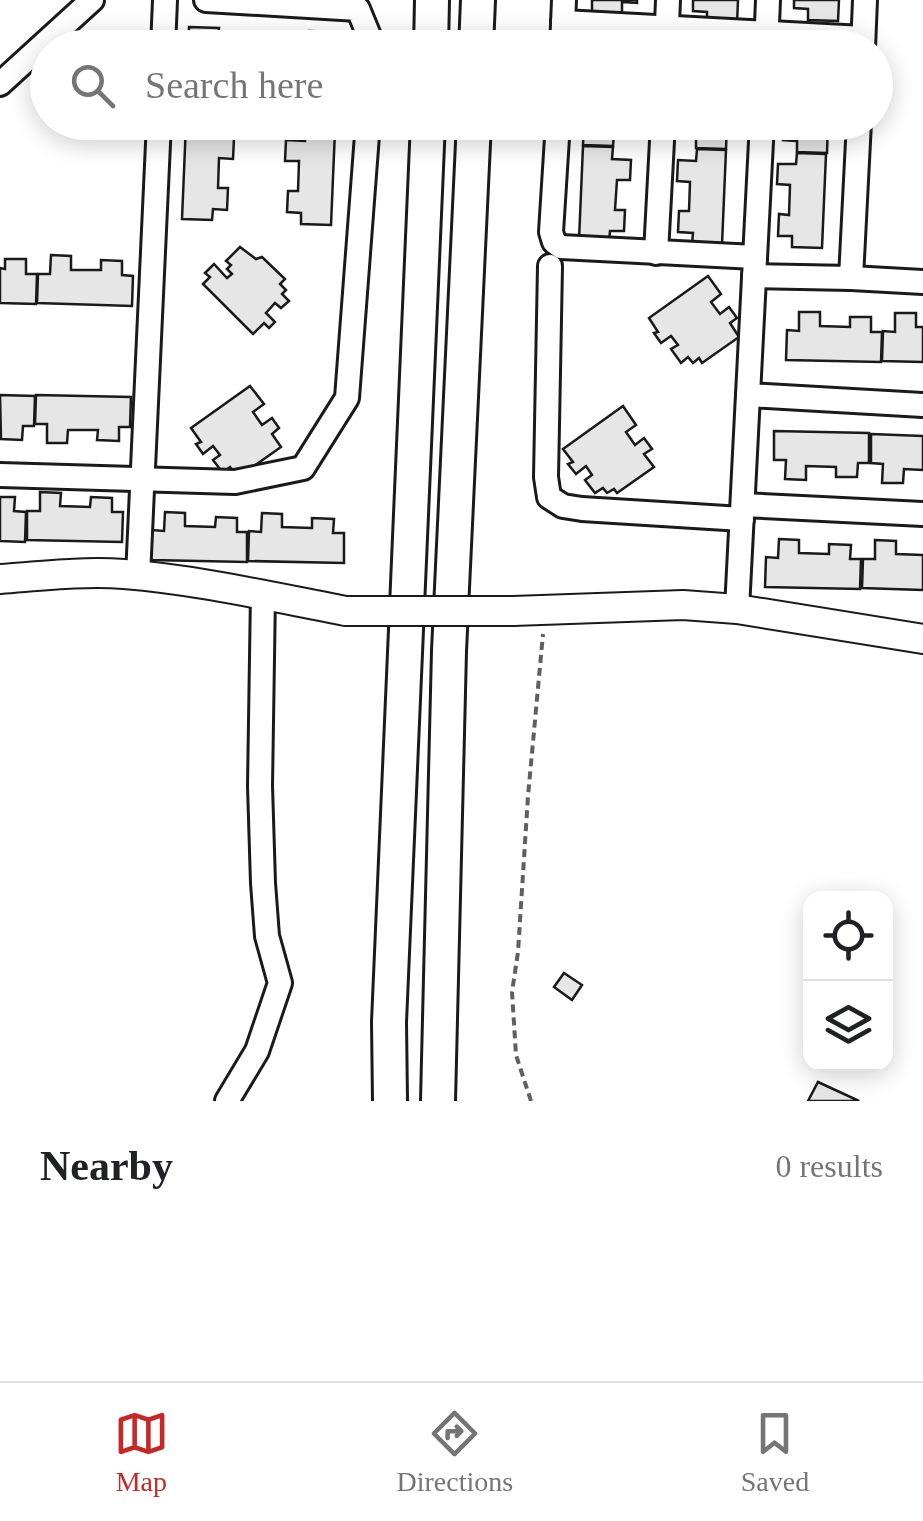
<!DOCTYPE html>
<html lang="en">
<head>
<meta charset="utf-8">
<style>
	body { margin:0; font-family:Georgia,serif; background:#f2f2f2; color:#202124 }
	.controls { position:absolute; right:30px; bottom:30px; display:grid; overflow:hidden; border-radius:20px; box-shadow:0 5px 25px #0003 }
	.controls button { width:90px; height:90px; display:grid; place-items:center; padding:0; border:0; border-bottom:2px solid #e0e0e0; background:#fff; color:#202124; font:50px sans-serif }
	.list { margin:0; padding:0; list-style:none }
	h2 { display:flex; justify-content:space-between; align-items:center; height:130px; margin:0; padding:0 40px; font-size:42px }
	h2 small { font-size:32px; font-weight:400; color:#757577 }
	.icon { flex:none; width:55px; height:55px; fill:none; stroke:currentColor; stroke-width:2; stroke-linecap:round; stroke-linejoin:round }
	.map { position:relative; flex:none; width:923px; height:1101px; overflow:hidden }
	.search { position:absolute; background:#fff; box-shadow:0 5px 25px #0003; left:30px; right:30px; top:30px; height:110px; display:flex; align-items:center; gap:25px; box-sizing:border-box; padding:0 35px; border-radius:55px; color:#757577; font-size:38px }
	.sheet { height:280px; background:#fff }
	nav { display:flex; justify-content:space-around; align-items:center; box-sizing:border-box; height:140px; border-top:2px solid #e0e0e0; background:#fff; font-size:28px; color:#757577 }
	nav a { display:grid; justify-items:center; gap:5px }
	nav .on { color:#c62828 }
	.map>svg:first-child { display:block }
	.building { fill:#e6e6e6; stroke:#1a1a1a; stroke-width:2.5 }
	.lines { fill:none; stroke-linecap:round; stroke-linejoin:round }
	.minor-casing { stroke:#1a1a1a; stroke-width:28 }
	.major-casing { stroke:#1a1a1a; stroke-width:32 }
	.highway-casing { stroke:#1a1a1a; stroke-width:38 }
	.path { stroke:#5f5f5f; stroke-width:4; stroke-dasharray:8 5; stroke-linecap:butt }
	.minor { stroke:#fff; stroke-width:22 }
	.major { stroke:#fff; stroke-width:28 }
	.highway { stroke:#fff; stroke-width:32 }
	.major-bridge-casing { stroke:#1a1a1a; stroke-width:32; stroke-linecap:butt }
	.major-bridge { stroke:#fff; stroke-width:28 }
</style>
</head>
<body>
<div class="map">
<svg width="923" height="1101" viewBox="0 0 923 1101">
	<rect width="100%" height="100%" fill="#fff"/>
	<g class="building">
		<polygon points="592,0 637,0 637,3 622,2 622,13 592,12"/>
		<polygon points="693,0 738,0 737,24 707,23 707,12 693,11"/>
		<polygon points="794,0 839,0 838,21 808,20 808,9 794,8"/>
		<polygon points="189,27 219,28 218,40 237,41 237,48 188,48"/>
		<polygon points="309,31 339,32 338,48 290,48 290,42 309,43"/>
		<polygon points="304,122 335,122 335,127 304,126"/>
		<polygon points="584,122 629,122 628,136 614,135 613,146 583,145"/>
		<polygon points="683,122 727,122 726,149 696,148 696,137 682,136"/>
		<polygon points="784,122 828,122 827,153 797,152 797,141 783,140"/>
		<polygon points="186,124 216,125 215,137 234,138 233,159 219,158 218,188 228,188 227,210 213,209 212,220 182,219"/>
		<polygon points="305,129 335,130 331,225 301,224 301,213 287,212 288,191 298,191 299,161 285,161 286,140 305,141"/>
		<polygon points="583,146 613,147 612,159 631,160 630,180 617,180 615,210 625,210 624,231 610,231 609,242 579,240"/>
		<polygon points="697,149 726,150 722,245 692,244 693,233 678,232 679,211 689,211 690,182 677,181 678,160 696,161"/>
		<polygon points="797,153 826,154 822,248 792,247 792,236 778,236 779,214 789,215 790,185 777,184 778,164 796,164"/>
		<polygon points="240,247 256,259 262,257 285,279 280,284 286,290 282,294 289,301 281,308 275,303 266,313 275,322 269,328 264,323 253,334 203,284 210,277 205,273 214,264 227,278 232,274 227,269 231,265 226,261"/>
		<polygon points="51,255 71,256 71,270 101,270 101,260 122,261 122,275 133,276 132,306 37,303 38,274 50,274"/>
		<polygon points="5,259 26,259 26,274 37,274 36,304 0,303 0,268 5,269"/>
		<polygon points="708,276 721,294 711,302 720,314 729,307 737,318 730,323 739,337 702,363 699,358 693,363 688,357 681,363 671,349 678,345 671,336 661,343 654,333 658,332 649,318"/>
		<polygon points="799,312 820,312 820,326 850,327 850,317 871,317 871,332 882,332 881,362 786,360 787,330 799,331"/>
		<polygon points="895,313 916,313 916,327 923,327 923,362 882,361 883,331 895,332"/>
		<polygon points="250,386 264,404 253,412 262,425 272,418 279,428 272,434 281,447 244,473 241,469 235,473 230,467 223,473 213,460 220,455 213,446 203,454 196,444 201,442 191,428"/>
		<polygon points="0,395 35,396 34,426 23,426 22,440 1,439"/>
		<polygon points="36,395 131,397 130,427 119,427 119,441 97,440 98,430 68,430 67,443 47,443 47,424 35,424"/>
		<polygon points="623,406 636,425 626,432 635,445 644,438 652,449 644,454 654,467 617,493 614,489 607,493 603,488 595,493 585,480 592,475 586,466 576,474 568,464 573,462 563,449"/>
		<polygon points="774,431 869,433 869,463 858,463 857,477 836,477 836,467 806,466 806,480 785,479 786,460 774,460"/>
		<polygon points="871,434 923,436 923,470 904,469 903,483 882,483 883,464 871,463"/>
		<polygon points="40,492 61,493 60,506 90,507 91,497 112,498 112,512 123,512 122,542 27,540 27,511 40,511"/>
		<polygon points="0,497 15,497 14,511 26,512 25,542 0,541"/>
		<polygon points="165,512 185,513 185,526 215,527 216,517 237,518 237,532 247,532 247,562 151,560 152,530 164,531"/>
		<polygon points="262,513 282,514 282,527 312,528 312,518 334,519 333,533 344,533 344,563 248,561 249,531 261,532"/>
		<polygon points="779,539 799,540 799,553 829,554 829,544 851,545 850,559 861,559 860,589 765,587 766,557 778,558"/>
		<polygon points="875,540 896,541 896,554 923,555 923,590 862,588 863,559 875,559"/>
		<polygon points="564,973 582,985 572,1000 554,987"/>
		<polygon points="818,1082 859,1101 808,1101"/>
	</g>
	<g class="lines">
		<defs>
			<g id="minor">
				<polyline points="206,0 358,9 374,48"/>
				<polyline points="563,22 863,38"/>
				<polyline points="163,48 165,0"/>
				<polyline points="562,48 564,0"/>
				<polyline points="666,48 668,0"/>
				<polyline points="766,48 768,0"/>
				<polyline points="863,48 865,0"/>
				<polyline points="0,84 92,0"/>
				<polyline points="558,122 551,232 554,242 561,247 755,257"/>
				<polyline points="656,253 663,122"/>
				<polyline points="550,266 546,477 549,497 563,506 582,509 742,519"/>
				<polyline points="754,276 851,278 859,122"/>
				<polyline points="851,278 923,282"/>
				<polyline points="748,395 923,405"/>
				<polyline points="0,475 235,482 303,468 347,398 368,122"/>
				<polyline points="743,505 923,514"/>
				<polyline points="138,576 159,122"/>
				<polyline points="737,609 762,122"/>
				<polyline points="227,1101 257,1051 280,983 267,936 263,883 260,786 263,594"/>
			</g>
			<g id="major">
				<path d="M 0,579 C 41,576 83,571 124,574 C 199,580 272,597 346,611"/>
				<polyline points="513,611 683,605 737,609 923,639"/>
			</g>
			<g id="highway">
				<polyline points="431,48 432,0"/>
				<polyline points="476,48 478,0"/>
				<polyline points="390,1101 389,1022 428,122"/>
				<polyline points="438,1101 449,651 474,122"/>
			</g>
		</defs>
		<use href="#minor" class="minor-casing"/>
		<use href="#major" class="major-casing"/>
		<use href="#highway" class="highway-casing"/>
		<polyline class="path" points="531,1101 516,1055 512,992 518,952 528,796 543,634"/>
		<use href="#minor" class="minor"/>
		<use href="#major" class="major"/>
		<use href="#highway" class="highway"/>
		<defs>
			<polyline id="major-bridge" points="346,611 513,611"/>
		</defs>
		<use href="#major-bridge" class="major-bridge-casing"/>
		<use href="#major-bridge" class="major-bridge"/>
	</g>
</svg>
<div class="controls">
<button><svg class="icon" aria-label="locate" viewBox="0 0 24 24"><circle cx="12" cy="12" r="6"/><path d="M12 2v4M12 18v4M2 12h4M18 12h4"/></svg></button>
<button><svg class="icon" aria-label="layers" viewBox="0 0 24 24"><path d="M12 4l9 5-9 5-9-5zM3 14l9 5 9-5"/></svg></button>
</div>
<div class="search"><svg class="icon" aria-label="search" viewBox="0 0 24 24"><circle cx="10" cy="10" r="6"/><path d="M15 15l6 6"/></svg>Search here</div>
</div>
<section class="sheet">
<h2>Nearby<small>0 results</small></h2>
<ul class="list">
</ul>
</section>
<nav>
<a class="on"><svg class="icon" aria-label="map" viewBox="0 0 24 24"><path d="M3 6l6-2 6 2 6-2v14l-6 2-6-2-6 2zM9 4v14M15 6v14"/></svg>Map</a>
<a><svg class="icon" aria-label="directions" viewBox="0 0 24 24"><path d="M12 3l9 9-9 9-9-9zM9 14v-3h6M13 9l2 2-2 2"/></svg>Directions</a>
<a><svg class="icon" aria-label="saved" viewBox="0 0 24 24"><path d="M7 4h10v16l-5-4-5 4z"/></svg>Saved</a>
</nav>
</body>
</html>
